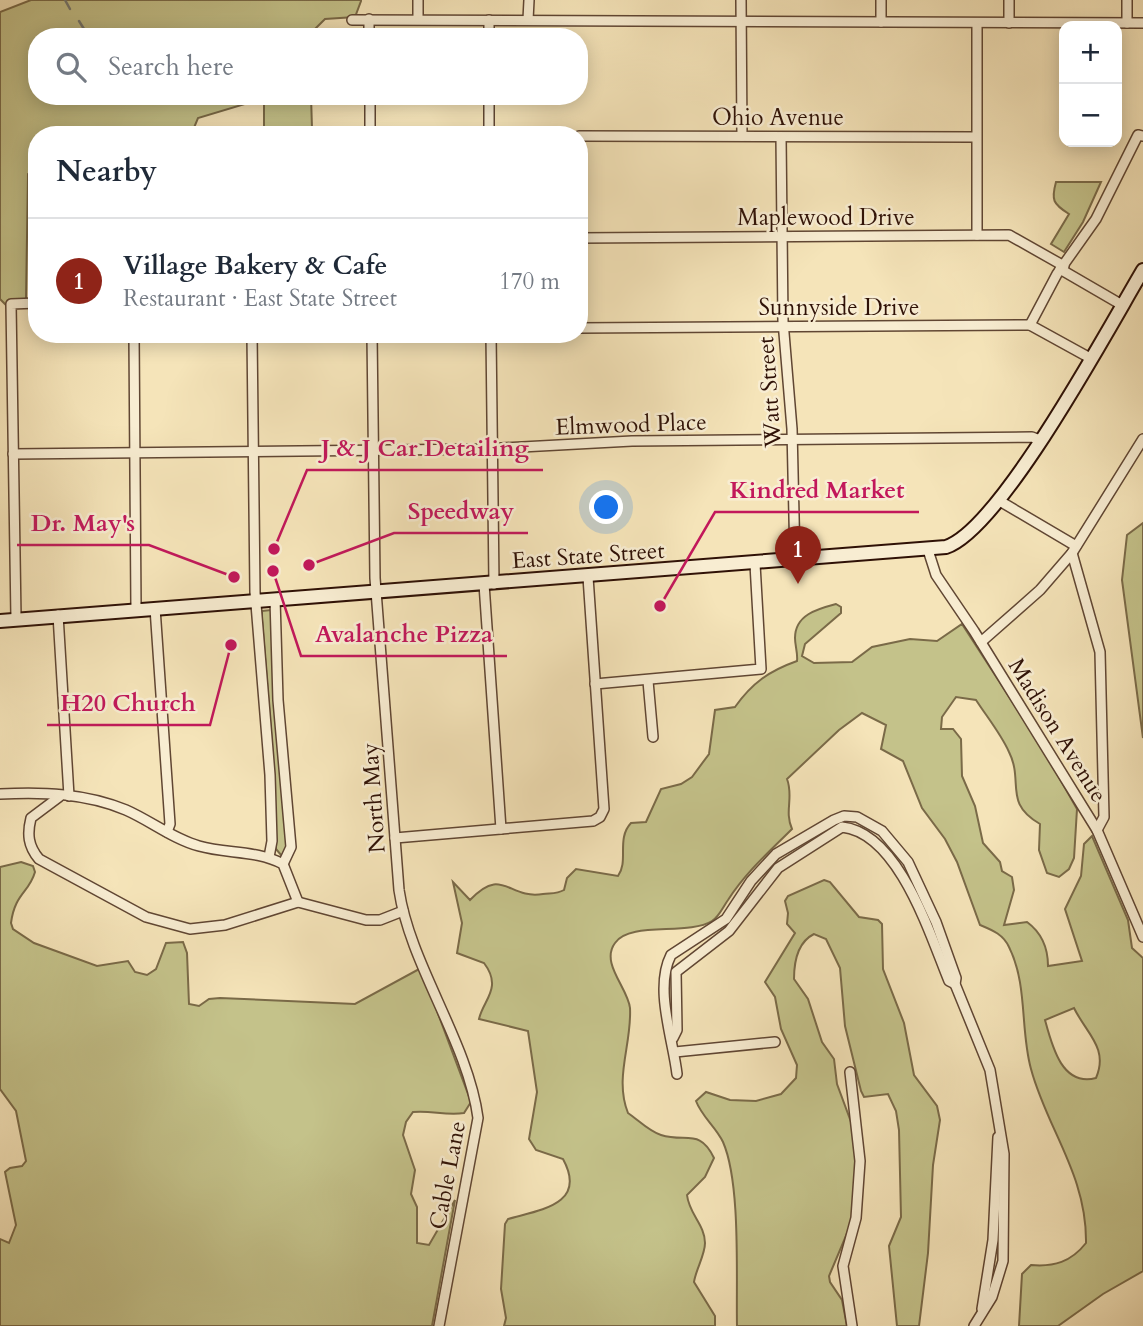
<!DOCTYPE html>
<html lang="en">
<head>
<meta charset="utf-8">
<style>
	body { margin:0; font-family:Cardo,serif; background:#f2f2f3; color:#1f2937 }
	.controls { position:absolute; right:21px; top:21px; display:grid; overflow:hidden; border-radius:14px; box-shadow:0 4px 18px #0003 }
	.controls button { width:63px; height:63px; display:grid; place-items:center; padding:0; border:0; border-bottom:2px solid #e0e1e3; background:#fff; color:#1f2937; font:35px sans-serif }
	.you { position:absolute; left:607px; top:508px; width:24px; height:24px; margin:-18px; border:5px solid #fff; border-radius:50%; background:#1a73e8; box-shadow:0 0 0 10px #1a73e833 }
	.badge { display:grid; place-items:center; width:46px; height:46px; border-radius:50%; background:#8f2418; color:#fff; font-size:23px; font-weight:700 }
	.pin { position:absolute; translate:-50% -58px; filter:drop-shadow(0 2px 4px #0008) }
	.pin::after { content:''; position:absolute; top:37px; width:24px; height:21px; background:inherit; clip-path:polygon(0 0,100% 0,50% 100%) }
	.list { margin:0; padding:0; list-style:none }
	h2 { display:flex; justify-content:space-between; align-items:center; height:91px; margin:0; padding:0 28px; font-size:30px }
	h2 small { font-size:23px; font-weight:400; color:#747a83 }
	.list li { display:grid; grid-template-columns:46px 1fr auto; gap:21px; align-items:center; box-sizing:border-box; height:126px; padding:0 28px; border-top:2px solid #e0e1e3 }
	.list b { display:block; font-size:26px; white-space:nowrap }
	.list p { margin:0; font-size:23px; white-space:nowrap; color:#747a83 }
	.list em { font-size:23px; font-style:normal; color:#747a83 }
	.icon { flex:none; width:38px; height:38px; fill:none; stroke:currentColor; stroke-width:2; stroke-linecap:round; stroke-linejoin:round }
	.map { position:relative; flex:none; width:1143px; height:1326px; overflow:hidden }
	.search { position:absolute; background:#fff; box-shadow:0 4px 18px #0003; left:28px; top:28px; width:560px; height:77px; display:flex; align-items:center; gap:18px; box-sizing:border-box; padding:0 24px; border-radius:28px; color:#747a83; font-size:26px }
	.panel { position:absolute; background:#fff; box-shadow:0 4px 18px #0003; left:28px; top:126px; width:560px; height:217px; border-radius:28px }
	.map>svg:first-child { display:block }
	.green { fill:#c4c28a; stroke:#7a6a48; stroke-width:2; fill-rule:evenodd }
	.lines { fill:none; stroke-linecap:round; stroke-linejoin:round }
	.stream { stroke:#737872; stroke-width:2.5 }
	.street-casing { stroke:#604633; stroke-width:12 }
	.secondary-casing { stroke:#2f1106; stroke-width:16 }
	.street { stroke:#f8edd2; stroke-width:9 }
	.secondary { stroke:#f8edd2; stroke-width:12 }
	.labels { text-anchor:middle; stroke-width:5; stroke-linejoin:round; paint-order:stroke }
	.street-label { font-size:23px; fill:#2f1106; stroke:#f8edd2 }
	.leader { fill:none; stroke:#c2185b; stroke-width:2.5 }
	.callout-dot { fill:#c2185b; stroke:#f8edd2; stroke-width:2.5 }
	.callout-label { font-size:24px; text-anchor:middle; font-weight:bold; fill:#c2185b; stroke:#f8edd2; stroke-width:5; stroke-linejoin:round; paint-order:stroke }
</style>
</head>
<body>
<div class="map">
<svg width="1143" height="1326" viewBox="0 0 1143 1326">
	<rect width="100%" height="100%" fill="#f5e4b9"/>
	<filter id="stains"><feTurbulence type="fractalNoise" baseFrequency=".00286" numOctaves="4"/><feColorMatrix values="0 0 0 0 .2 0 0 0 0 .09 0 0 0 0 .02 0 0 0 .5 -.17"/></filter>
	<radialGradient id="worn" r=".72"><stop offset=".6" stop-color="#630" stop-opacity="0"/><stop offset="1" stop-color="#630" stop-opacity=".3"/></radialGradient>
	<g class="green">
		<polygon points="31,0 361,0 361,1 355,17 325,19 307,37 37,37 37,96 257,96 255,101 198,118 191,135 37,135 37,169 28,174 26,301 8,307 0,299 0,12"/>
		<polygon points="264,96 311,96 312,128 264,129"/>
		<path d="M 1056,182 L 1101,182 L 1083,222 L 1064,252 L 1051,244 L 1069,214 C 1053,204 1051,200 1056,182 Z"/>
		<polygon points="1143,523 1143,738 1122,580 1127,535"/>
		<path d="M 836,604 L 841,607 L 841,613 L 805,644 L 802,656 L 814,663 L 852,662 L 872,647 L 910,639 L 937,641 L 962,624 L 1043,749 L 1077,809 L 1074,858 L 1069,869 L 1059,877 L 1047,873 L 1039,850 L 1040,824 C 1003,803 1024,782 1009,752 C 1001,734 987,717 976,700 L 956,697 L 942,717 L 941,729 L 953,729 L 961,739 L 962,776 L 975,806 L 983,843 L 1000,862 L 1002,871 L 1012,877 L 1014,890 L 1004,925 L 1027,922 C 1042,933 1048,948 1048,966 L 1082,961 L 1065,909 L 1081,876 L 1084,844 L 1092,836 L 1128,920 L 1132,948 L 1143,958 L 1143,1271 L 1103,1294 L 1058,1326 L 1019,1326 L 1022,1274 L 1031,1265 C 1054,1267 1071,1262 1086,1243 C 1087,1175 1047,1129 1031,1069 C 1020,1030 1028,985 1009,947 C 1003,934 992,930 980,925 L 957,862 L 945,839 L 922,808 L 903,761 L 881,749 L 886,725 L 862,713 L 839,730 L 787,779 C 794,797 784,811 792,829 C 769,852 746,872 728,900 C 723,907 719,917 712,921 C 688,936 630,921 615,943 C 600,963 628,988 630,1008 C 632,1044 614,1078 628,1113 C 638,1120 650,1132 661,1135 C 686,1143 700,1128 714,1158 L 705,1177 L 687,1195 C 689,1214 705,1225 705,1243 C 705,1255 696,1269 694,1282 L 715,1316 L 715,1326 L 504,1326 L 506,1318 L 501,1289 L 505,1224 L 508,1219 C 539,1210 588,1205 563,1159 L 536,1150 L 529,1139 L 537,1092 L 528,1031 L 479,1019 C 483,1000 503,988 484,963 L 457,953 L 462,923 L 453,882 L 470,900 C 503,865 508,900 543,894 C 551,893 557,894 564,890 L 567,878 L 576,869 L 618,876 C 629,861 616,839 631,823 L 646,822 L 661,789 L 681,784 L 692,777 L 709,754 L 715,710 L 735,707 C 752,683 769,671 797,661 C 798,653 795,646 795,638 C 795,615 817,609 836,604 ZM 1074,1008 C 1086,1033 1109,1048 1096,1078 C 1062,1087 1052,1046 1045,1020 Z"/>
		<polygon points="271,610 289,845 285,855 281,855 276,849 272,744 262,620 262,611"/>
		<path d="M 21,862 L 33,866 L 35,872 C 29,893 15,893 11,923 L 13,929 L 34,943 L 97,966 L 128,961 L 135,972 L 147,975 L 156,969 L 166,943 L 183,942 L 187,953 L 189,1004 L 199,1006 L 209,999 L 220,998 L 355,1004 L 421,968 L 471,1102 L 464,1113 C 446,1116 431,1110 413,1112 L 406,1122 L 403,1135 L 415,1170 L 411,1194 L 417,1207 L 417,1243 L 429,1245 L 455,1200 L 432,1326 L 0,1326 L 0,1239 L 9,1243 L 16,1225 L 5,1172 L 10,1168 L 22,1166 L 26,1161 L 16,1111 L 0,1089 L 0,867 Z"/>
		<path d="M 824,880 L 830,882 L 859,917 L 878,920 L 882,924 L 883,969 L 904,1023 L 914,1075 L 937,1106 L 940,1120 L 933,1165 L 928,1253 L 919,1326 L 897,1326 L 889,1246 L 901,1217 L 899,1130 L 896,1111 L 888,1094 L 864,1097 L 861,1091 L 845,1026 L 840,968 L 826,939 L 814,934 C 798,942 794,962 794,979 L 808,999 L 822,1042 L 834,1059 L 837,1084 L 854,1130 L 858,1170 L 851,1224 L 829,1276 L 830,1282 L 842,1300 L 847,1326 L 737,1326 C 736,1278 741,1183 723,1142 C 716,1127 702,1117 696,1101 L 706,1092 L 730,1100 L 756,1101 L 781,1094 L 796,1078 L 797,1065 L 781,1029 L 775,997 L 765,982 L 795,933 L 787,924 L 788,913 L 785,901 L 788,896 Z"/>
	</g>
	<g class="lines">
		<g class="stream">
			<polyline points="65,0 70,9"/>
			<polyline points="79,21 89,37"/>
			<polyline points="129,96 133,102"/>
		</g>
		<defs>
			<g id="street">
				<polyline points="741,0 742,136"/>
				<polyline points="881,0 881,22"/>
				<polyline points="1127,0 1127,23"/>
				<polyline points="369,19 369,37"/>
				<polyline points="418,19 418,0"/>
				<polyline points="352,20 1143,23"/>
				<polyline points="489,20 489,37"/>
				<polyline points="528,20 529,0"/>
				<polyline points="1009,23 1009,0"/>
				<polyline points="370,96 370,135"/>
				<polyline points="489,96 489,135"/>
				<polyline points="579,136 976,137"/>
				<polyline points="781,137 783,321 792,429 795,560"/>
				<polyline points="977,235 977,23"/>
				<polyline points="579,238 1009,235 1064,266"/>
				<polyline points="1060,269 1122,305"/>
				<polyline points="1030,325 1057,274 1096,219 1138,135 1143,136"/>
				<polyline points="579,328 1030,325 1090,358"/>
				<polyline points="134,334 136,609"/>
				<polyline points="252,334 255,592 270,775 272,841 269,857"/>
				<path d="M 372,334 L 375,578 L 399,890 C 410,965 468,1042 478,1118 L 439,1326"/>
				<polyline points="491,334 494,584"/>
				<polyline points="13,454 484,449 632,441 1032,437 1040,440"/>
				<polyline points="998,500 1076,546"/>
				<polyline points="928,550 936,575 974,631 1097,830 1143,937"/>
				<polyline points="1072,553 1100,652 1104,817 1097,830"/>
				<polyline points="484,584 501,829"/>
				<polyline points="275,599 278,700 291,847 283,864"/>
				<polyline points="155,608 170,824 167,832"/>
				<polyline points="58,615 69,796"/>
				<polyline points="16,618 11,304 37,303"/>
				<polyline points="981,642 1040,590 1072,553 1143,439"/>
				<polyline points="648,681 653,737"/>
				<polyline points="595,684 761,669 755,564"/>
				<path d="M 0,794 C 43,792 85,793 126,810 C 151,821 173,839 199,846 C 227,854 256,850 283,864 L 298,902"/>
				<path d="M 59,797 L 31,818 C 27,834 28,846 39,859 L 146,917 L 190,929 L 225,925 L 298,902 L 366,920 L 380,920 L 403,911"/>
				<polyline points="395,838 593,821 600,817 604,809 588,577"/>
				<path d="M 673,1038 L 677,1030 L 676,972 L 729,931 L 778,868 L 842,827 C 899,833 930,935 949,981 L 955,984"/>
				<polyline points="675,1052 775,1042"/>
				<polyline points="850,1072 860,1161 856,1218 843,1266 852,1326"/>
				<path d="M 677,1074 C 673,1039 654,988 671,955 L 726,919 L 751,881 L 776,854 L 834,820 L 844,816 L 857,817 L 882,831 L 908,862 L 936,922 L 956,978 L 955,984 L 990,1070 L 1004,1154 L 1003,1261 L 992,1297 L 974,1326"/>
				<polyline points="982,1309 993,1240 998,1137"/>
			</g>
			<path id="secondary" d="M 0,621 L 946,547 C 1001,529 1109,327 1143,270"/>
		</defs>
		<use href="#street" class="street-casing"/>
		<use href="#secondary" class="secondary-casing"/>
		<use href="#street" class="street"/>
		<use href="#secondary" class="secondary"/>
	</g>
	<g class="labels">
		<g class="street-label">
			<text x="778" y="125">Ohio Avenue</text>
			<text x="826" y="225">Maplewood Drive</text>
			<text x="839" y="315">Sunnyside Drive</text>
			<text transform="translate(769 392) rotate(-94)" y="8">Watt Street</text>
			<text transform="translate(631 424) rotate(-2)" y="8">Elmwood Place</text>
			<text transform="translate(588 555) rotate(-4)" y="8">East State Street</text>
			<text transform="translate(1058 730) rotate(58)" y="8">Madison Avenue</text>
			<text transform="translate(373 798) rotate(-94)" y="8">North May</text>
			<text transform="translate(447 1175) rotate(-79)" y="8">Cable Lane</text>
		</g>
	</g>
	<path class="leader" d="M274 549L307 470H543M660 606L715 512H919M309 565L394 533H528M234 577L149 545H17M273 571L301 656H507M231 645L210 725H47"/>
	<g class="callout-dot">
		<circle cx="274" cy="549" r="7"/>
		<circle cx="660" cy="606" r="7"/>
		<circle cx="309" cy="565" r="7"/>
		<circle cx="234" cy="577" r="7"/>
		<circle cx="273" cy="571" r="7"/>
		<circle cx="231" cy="645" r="7"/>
	</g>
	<g class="callout-label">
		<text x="425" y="456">J &amp; J Car Detailing</text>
		<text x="817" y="498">Kindred Market</text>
		<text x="461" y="519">Speedway</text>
		<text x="83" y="531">Dr. May's</text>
		<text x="404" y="642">Avalanche Pizza</text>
		<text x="128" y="711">H20 Church</text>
	</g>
	<rect width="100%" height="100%" filter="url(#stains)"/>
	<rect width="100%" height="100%" fill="url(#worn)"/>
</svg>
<div class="controls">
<button>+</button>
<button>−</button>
</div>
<div class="you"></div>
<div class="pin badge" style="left:798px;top:584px">1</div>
<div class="search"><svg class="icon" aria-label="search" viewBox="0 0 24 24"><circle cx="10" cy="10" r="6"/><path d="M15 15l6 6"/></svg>Search here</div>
<section class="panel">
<h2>Nearby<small></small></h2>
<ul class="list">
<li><span class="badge">1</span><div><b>Village Bakery &amp; Cafe</b><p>Restaurant · East State Street</p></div><em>170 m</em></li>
</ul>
</section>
</div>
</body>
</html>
